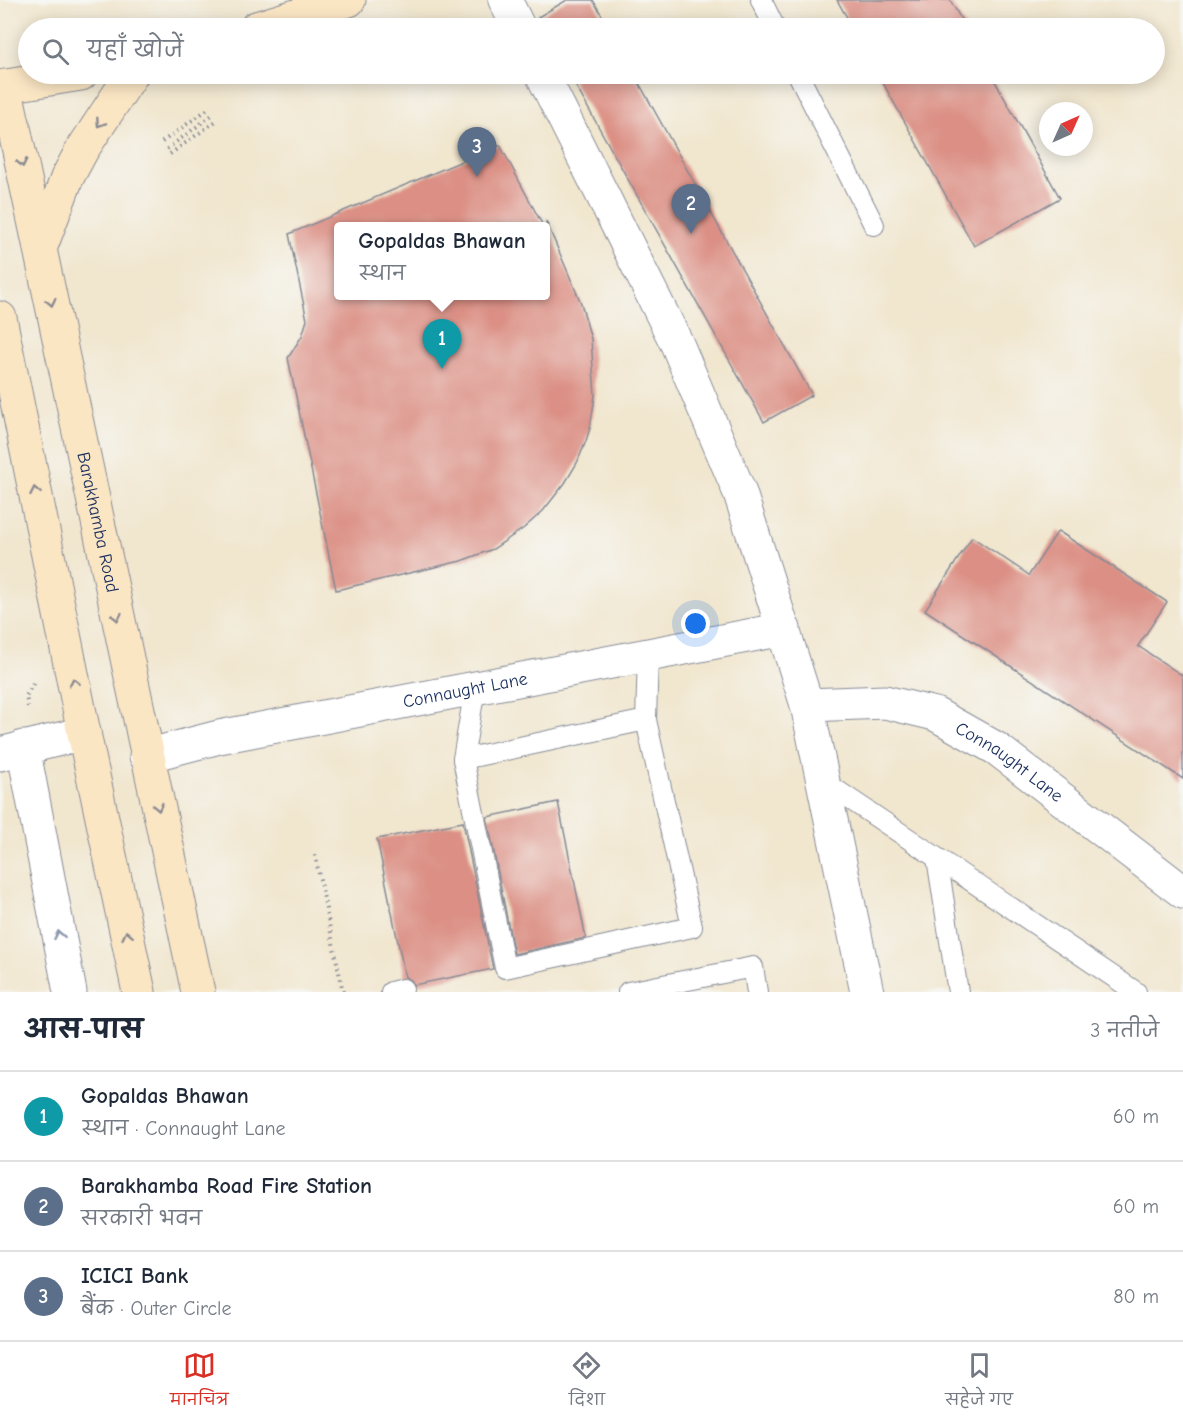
<!DOCTYPE html>
<html lang="hi">
<head>
<meta charset="utf-8">
<style>
	body { margin:0; font-family:"Comic Neue","Playpen Sans Deva",sans-serif; background:#f6f6f7; color:#1f2937 }
	.compass { position:absolute; left:1039px; top:102px; width:54px; height:54px; border-radius:50%; background:#fff; box-shadow:0 3px 15px #0003; rotate:45deg }
	.you { position:absolute; left:696px; top:624px; width:21px; height:21px; margin:-15px; border:4px solid #fff; border-radius:50%; background:#1a73e8; box-shadow:0 0 0 9px #1a73e833 }
	.badge { display:grid; place-items:center; width:39px; height:39px; border-radius:50%; background:#d93025; color:#fff; font-size:20px; font-weight:700 }
	.pin { position:absolute; translate:-50% -50px; filter:drop-shadow(0 2px 3px #0008) }
	.pin::after { content:''; position:absolute; top:32px; width:21px; height:18px; background:inherit; clip-path:polygon(0 0,100% 0,50% 100%) }
	.popup { position:absolute; left:334px; top:222px; width:216px; height:78px; box-sizing:border-box; display:grid; place-content:center; border-radius:6px; background:#fff; filter:drop-shadow(0 2px 4px #0005); font-size:20px; white-space:nowrap; color:#747a83 }
	.popup b { font-size:22px; color:#1f2937 }
	.popup::after { content:''; position:absolute; left:50%; top:100%; margin-left:-12px; border:12px solid transparent; border-top-color:#fff }
	.list { margin:0; padding:0; list-style:none }
	h2 { display:flex; justify-content:space-between; align-items:center; height:78px; margin:0; padding:0 24px; font-size:26px }
	h2 small { font-size:20px; font-weight:400; color:#747a83 }
	.list li { display:grid; grid-template-columns:39px 1fr auto; gap:18px; align-items:center; box-sizing:border-box; height:90px; padding:0 24px; border-top:2px solid #e0e1e3 }
	.list b { display:block; font-size:22px; white-space:nowrap }
	.list p { margin:0; font-size:20px; white-space:nowrap; color:#747a83 }
	.list em { font-size:20px; font-style:normal; color:#747a83 }
	.icon { flex:none; width:33px; height:33px; fill:none; stroke:currentColor; stroke-width:2; stroke-linecap:round; stroke-linejoin:round }
	.map { position:relative; flex:none; width:1183px; height:992px; overflow:hidden }
	.search { position:absolute; background:#fff; box-shadow:0 3px 15px #0003; left:18px; right:18px; top:18px; height:66px; display:flex; align-items:center; gap:15px; box-sizing:border-box; padding:0 21px; border-radius:33px; color:#747a83; font-size:22px }
	.sheet { height:348px; background:#fff }
	nav { display:flex; justify-content:space-around; align-items:center; box-sizing:border-box; height:84px; border-top:2px solid #e0e1e3; background:#fff; font-size:16px; color:#747a83 }
	nav a { display:grid; justify-items:center; gap:3px }
	nav .on { color:#d93025 }
	.map>svg:first-child { display:block }
	.building { fill:#dc9085 }
	.lines { fill:none; stroke-linecap:round; stroke-linejoin:round }
	.service-casing { stroke:#868a96; stroke-width:22 }
	.minor-casing { stroke:#868a96; stroke-width:35 }
	.secondary-casing { stroke:#868a96; stroke-width:35 }
	.path { stroke:#868a96; stroke-width:4; stroke-dasharray:1.5 4.5; stroke-linecap:butt }
	.service { stroke:#fff; stroke-width:20 }
	.minor { stroke:#fff; stroke-width:33 }
	.secondary { stroke:#fbe6c4; stroke-width:33 }
	.oneway { stroke:#8b8a91 }
	.oneway2 { stroke:#8d97ae }
	.labels { text-anchor:middle; stroke-width:6; stroke-linejoin:round; paint-order:stroke }
	.street-label { font-size:18px; fill:#1b2f5e; stroke:#f6f6f2 }
</style>
</head>
<body>
<div class="map">
<svg width="1183" height="992" viewBox="0 0 1183 992">
	<rect width="100%" height="100%" fill="#f6f6f2"/>
	<filter id="ink" filterUnits="userSpaceOnUse"><feTurbulence type="fractalNoise" baseFrequency=".0167" numOctaves="2"/><feDisplacementMap in="SourceGraphic" scale="12" xChannelSelector="R" yChannelSelector="G"/><feConvolveMatrix kernelMatrix="1 2 1 2 8 2 1 2 1" color-interpolation-filters="sRGB"/></filter>
	<filter id="wash" filterUnits="userSpaceOnUse"><feTurbulence type="fractalNoise" baseFrequency=".008" numOctaves="4" result="noise"/><feDisplacementMap in="SourceGraphic" scale="24" xChannelSelector="R" yChannelSelector="G"/><feGaussianBlur stdDeviation="1.35" result="paint"/><feColorMatrix in="noise" values="0 0 0 0 0 0 0 0 0 0 0 0 0 0 0 0 0 1.4 0 .05"/><feComposite in="paint" operator="in"/></filter>
	<g filter="url(#wash)">
		<rect width="100%" height="100%" fill="#f1e6ce"/>
		<g id="blocks">
			<g class="building">
				<polygon points="567,0 593,0 609,28 544,28 538,17"/>
				<polygon points="837,0 950,0 966,28 853,28"/>
				<polygon points="569,74 634,74 812,395 764,422"/>
				<polygon points="878,74 991,74 1060,198 974,246"/>
				<polygon points="500,145 543,226 339,226 339,296 546,296 546,221 581,303 591,339 595,396 590,428 586,441 577,463 565,483 543,511 524,528 493,549 461,561 336,590 288,358 302,336 307,320 289,234"/>
				<polygon points="1058,531 1167,602 1138,646 1183,676 1183,779 925,610 972,537 1029,575"/>
				<polygon points="558,802 586,938 514,954 487,817"/>
				<polygon points="463,822 493,969 414,985 411,980 405,977 377,839"/>
			</g>
		</g>
	</g>
	<g filter="url(#ink)">
		<use href="#blocks" fill-opacity="0" stroke="#868a96" stroke-width="1.5"/>
		<g class="lines">
			<defs>
				<g id="service">
					<polyline points="761,0 775,28"/>
					<polyline points="798,74 874,225"/>
					<polyline points="475,688 463,759 505,968 692,927 646,720 648,655"/>
					<polyline points="463,759 646,720"/>
					<polyline points="823,781 1136,992"/>
					<polyline points="937,858 958,992"/>
					<polyline points="391,992 403,989"/>
					<polyline points="628,992 753,967 757,992"/>
				</g>
				<g id="minor">
					<polyline points="505,0 519,28"/>
					<polyline points="542,74 677,344 740,493 807,705 867,992"/>
					<path id="s1" d="M 807,705 L 885,702 L 935,714 L 997,749 L 1183,892"/>
					<polyline points="23,747 70,992"/>
					<polyline points="0,754 84,733"/>
					<path id="s2" d="M 146,756 L 219,737 L 784,629"/>
				</g>
				<g id="secondary">
					<polyline points="256,28 349,0"/>
					<path id="s3" d="M 132,74 L 82,150 L 67,178 L 40,249 L 198,992"/>
					<polyline points="5,86 40,248"/>
					<polyline points="0,87 81,74"/>
					<polyline points="0,318 84,733 139,992"/>
				</g>
			</defs>
			<use href="#service" class="service-casing"/>
			<use href="#minor" class="minor-casing"/>
			<use href="#secondary" class="secondary-casing"/>
			<g class="path">
				<polyline points="162,142 208,109"/>
				<polyline points="167,149 212,115"/>
				<polyline points="170,154 216,121"/>
				<polyline points="28,707 26,696 34,682"/>
				<polyline points="315,855 343,992"/>
			</g>
			<use href="#service" class="service"/>
			<use href="#minor" class="minor"/>
			<use href="#secondary" class="secondary"/>
		</g>
		<defs><path id="oneway-chevron" d="M-2-3.5L2.5 0L-2 3.5" fill="none" stroke-width="1.6" stroke-linecap="round" stroke-linejoin="round" transform="scale(1.5)"/></defs>
		<g class="oneway">
			<use href="#oneway-chevron" transform="translate(100 123) rotate(123)"/>
			<use href="#oneway-chevron" transform="translate(22 163) rotate(78)"/>
			<use href="#oneway-chevron" transform="translate(51 302) rotate(78)"/>
			<use href="#oneway-chevron" transform="translate(35 491) rotate(-101)"/>
			<use href="#oneway-chevron" transform="translate(117 617) rotate(78)"/>
			<use href="#oneway-chevron" transform="translate(74 682) rotate(-101)"/>
			<use href="#oneway-chevron" transform="translate(158 807) rotate(78)"/>
			<use href="#oneway-chevron" transform="translate(127 935) rotate(-102)"/>
		</g>
		<use class="oneway2" href="#oneway-chevron" transform="translate(59 935) rotate(-101)"/>
	</g>
	<g class="labels">
		<g class="street-label">
			<text dy="6" stroke="none"><textPath href="#s3" startOffset="478">Barakhamba Road</textPath></text>
			<text dy="6" stroke="none"><textPath href="#s2" startOffset="326">Connaught Lane</textPath></text>
			<text dy="6" stroke="none"><textPath href="#s1" startOffset="218">Connaught Lane</textPath></text>
		</g>
	</g>
</svg>
<svg class="compass" viewBox="-18 -18 36 36"><path d="M0-13l5 13h-10z" fill="#e53935"/><path d="M0 13l5-13h-10z" fill="#747a83"/></svg>
<div class="you"></div>
<div class="pin badge" style="left:442px;top:369px;background:#0f9aa8">1</div>
<div class="popup"><b>Gopaldas Bhawan</b>स्थान</div>
<div class="pin badge" style="left:691px;top:234px;background:#5c6f8a">2</div>
<div class="pin badge" style="left:477px;top:177px;background:#5c6f8a">3</div>
<div class="search"><svg class="icon" aria-label="search" viewBox="0 0 24 24"><circle cx="10" cy="10" r="6"/><path d="M15 15l6 6"/></svg>यहाँ खोजें</div>
</div>
<section class="sheet">
<h2>आस-पास<small>3 नतीजे</small></h2>
<ul class="list">
<li><span class="badge" style="background:#0f9aa8">1</span><div><b>Gopaldas Bhawan</b><p>स्थान · Connaught Lane</p></div><em>60 m</em></li>
<li><span class="badge" style="background:#5c6f8a">2</span><div><b>Barakhamba Road Fire Station</b><p>सरकारी भवन</p></div><em>60 m</em></li>
<li><span class="badge" style="background:#5c6f8a">3</span><div><b>ICICI Bank</b><p>बैंक · Outer Circle</p></div><em>80 m</em></li>
</ul>
</section>
<nav>
<a class="on"><svg class="icon" aria-label="map" viewBox="0 0 24 24"><path d="M3 6l6-2 6 2 6-2v14l-6 2-6-2-6 2zM9 4v14M15 6v14"/></svg>मानचित्र</a>
<a><svg class="icon" aria-label="directions" viewBox="0 0 24 24"><path d="M12 3l9 9-9 9-9-9zM9 14v-3h6M13 9l2 2-2 2"/></svg>दिशा</a>
<a><svg class="icon" aria-label="saved" viewBox="0 0 24 24"><path d="M7 4h10v16l-5-4-5 4z"/></svg>सहेजे गए</a>
</nav>
</body>
</html>
